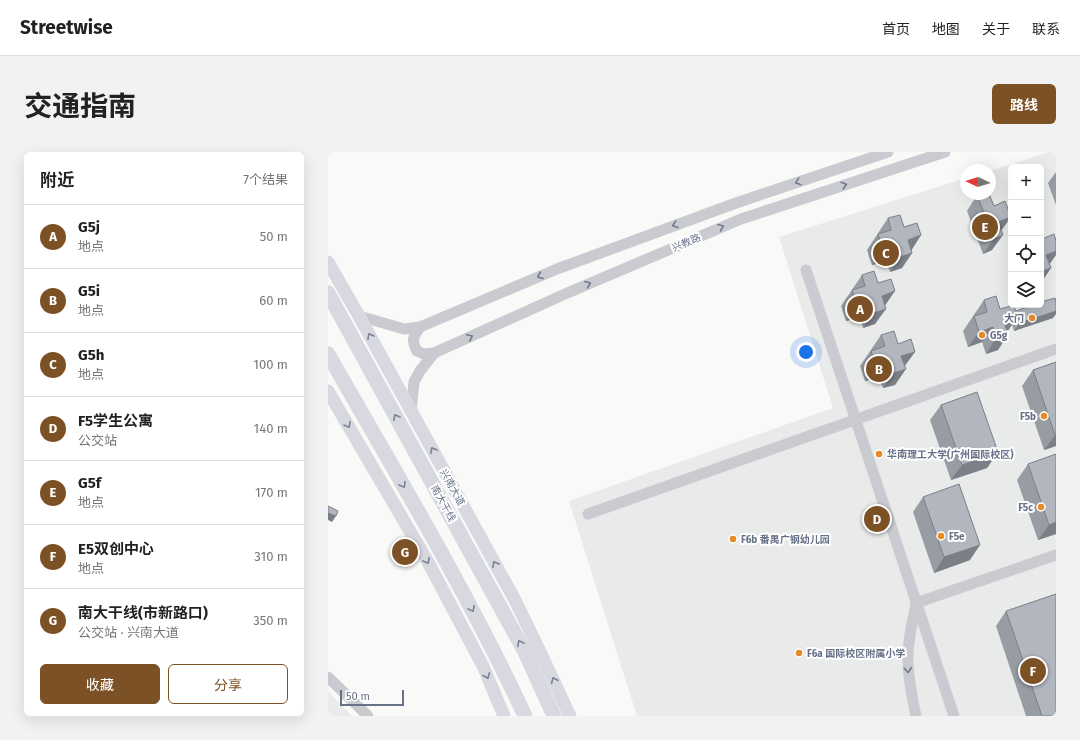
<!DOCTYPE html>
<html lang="zh">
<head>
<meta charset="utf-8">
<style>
	body { margin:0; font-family:"Fira Sans","Noto Sans SC",sans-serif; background:#f2f2f2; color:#222 }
	.controls { position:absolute; right:12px; top:12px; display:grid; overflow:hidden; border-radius:6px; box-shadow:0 4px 16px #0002 }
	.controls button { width:36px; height:36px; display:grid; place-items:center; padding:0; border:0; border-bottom:1px solid #e0e0e0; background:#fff; color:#222; font:20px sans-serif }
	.compass { position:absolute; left:632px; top:12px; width:36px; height:36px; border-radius:50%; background:#fff; box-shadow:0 4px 16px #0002; rotate:274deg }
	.scale { position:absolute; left:12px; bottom:10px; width:64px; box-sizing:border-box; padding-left:4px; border:2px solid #677188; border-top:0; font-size:11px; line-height:14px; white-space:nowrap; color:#677188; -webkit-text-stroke:3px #fff; paint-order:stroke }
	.you { position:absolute; left:478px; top:200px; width:14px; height:14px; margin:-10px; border:3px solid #fff; border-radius:50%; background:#1a73e8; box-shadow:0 0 0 6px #1a73e833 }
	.badge { display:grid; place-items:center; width:26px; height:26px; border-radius:50%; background:#7b5125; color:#fff; font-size:13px; font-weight:700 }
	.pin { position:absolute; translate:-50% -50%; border:2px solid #fff; box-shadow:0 1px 4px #0006 }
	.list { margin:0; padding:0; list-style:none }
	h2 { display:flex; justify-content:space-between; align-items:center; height:52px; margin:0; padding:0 16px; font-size:17px }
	h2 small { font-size:13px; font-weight:400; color:#767676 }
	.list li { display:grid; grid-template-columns:26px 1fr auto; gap:12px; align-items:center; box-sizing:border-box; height:64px; padding:0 16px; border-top:1px solid #e0e0e0 }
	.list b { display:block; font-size:15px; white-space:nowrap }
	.list p { margin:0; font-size:13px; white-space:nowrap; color:#767676 }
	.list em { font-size:13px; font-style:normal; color:#767676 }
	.actions { display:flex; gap:8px; padding:12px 16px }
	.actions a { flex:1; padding:9px 0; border:1px solid #7b5125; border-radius:6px; text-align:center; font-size:14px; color:#7b5125 }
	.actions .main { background:#7b5125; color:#fff }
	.icon { flex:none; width:22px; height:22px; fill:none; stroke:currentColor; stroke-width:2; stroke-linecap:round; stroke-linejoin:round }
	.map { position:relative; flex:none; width:728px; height:564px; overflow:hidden; border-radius:6px }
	header { display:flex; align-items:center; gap:24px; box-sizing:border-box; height:56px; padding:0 20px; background:#fff; border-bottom:1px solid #e0e0e0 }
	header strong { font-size:19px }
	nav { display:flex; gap:22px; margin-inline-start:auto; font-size:14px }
	.intro { display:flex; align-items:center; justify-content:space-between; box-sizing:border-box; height:96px; padding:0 24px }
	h1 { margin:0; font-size:28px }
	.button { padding:10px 18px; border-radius:6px; background:#7b5125; color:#fff; font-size:14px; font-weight:700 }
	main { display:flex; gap:24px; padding:0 24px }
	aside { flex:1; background:#fff; border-radius:6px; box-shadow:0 4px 16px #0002 }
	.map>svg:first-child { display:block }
	.built { fill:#e9eaea; fill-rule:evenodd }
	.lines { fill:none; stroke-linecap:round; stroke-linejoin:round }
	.minor { stroke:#c9cbd0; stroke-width:11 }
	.major { stroke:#d8d9e0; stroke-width:13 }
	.highway { stroke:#d8d9e0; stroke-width:15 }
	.wall { fill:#989da4 }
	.shaded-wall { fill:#7c7f86 }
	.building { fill:#b1b6bf; stroke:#7c7f86 }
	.oneway { stroke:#717a8f }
	.oneway2 { stroke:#788195 }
	.poi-dot { fill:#e78a28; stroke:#fff; stroke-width:1.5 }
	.labels { text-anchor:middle; stroke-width:4; stroke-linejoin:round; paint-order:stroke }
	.street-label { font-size:10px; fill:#677188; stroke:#fff }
	.poi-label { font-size:10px; font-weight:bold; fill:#677188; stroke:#fff; text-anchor:start }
</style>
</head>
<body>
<header>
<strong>Streetwise</strong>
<nav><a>首页</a><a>地图</a><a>关于</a><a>联系</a></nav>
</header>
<div class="intro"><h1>交通指南</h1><a class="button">路线</a></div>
<main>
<aside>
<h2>附近<small>7个结果</small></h2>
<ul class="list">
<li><span class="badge">A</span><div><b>G5j</b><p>地点</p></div><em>50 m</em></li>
<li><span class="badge">B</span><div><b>G5i</b><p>地点</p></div><em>60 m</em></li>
<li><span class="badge">C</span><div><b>G5h</b><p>地点</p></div><em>100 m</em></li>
<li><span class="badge">D</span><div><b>F5学生公寓</b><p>公交站</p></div><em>140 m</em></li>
<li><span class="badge">E</span><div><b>G5f</b><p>地点</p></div><em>170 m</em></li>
<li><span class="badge">F</span><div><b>E5双创中心</b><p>地点</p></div><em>310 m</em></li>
<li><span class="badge">G</span><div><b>南大干线(市新路口)</b><p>公交站 · 兴南大道</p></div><em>350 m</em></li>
</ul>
<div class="actions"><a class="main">收藏</a><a>分享</a></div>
</aside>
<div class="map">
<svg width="728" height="564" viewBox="0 0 728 564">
	<rect width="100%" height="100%" fill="#f9f9f7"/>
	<g class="built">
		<path d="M 721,0 L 728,0 L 728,564 L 309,564 L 241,349 L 505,256 L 451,85 L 638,26 L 638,42 L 662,42 L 662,19 ZM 683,15 L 713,15 L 713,153 L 683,153 Z"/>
		<polygon points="0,539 24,564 0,564"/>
	</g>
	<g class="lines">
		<g class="minor">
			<polyline points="478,118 626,564"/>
			<polyline points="31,164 76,177 92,175 229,117 408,51 560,0"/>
			<path d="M 92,175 C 85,185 83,188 89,199 L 96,202 L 106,201 L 237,142 L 413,67 L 617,0"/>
			<polyline points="83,259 86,230 92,219 106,201"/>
			<polyline points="260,362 728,197"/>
			<polyline points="588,451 728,403"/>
			<path d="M 588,452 C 584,471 579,492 580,511 C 581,529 584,546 588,564"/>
			<polyline points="0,525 40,564"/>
		</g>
		<g class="major">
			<polyline points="0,110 31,164 187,448 215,506 242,564"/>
			<polyline points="0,239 100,410 155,514 176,564"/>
		</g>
		<g class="highway">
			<polyline points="0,141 197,500 226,564"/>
			<path d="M 0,202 C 68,321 139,439 197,564"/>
		</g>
	</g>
	<g class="wall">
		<polygon points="728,20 728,53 720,31"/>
		<polygon points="649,43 683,65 673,79 664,98 655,102 639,59"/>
		<polygon points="560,66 593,83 583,98 584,101 574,116 562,120 558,109 544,113 539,98"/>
		<polygon points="534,123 557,154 547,172 535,176 532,165 518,169 513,154"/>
		<polygon points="656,148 672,157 725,166 686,179 684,173 679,180 670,198 658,202 654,190 640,195 635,179"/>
		<polygon points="553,183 577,214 567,233 555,236 551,225 537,229 532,214"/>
		<polygon points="728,210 728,294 716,298 694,234 705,218"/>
		<polygon points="613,253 670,300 659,316 623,328 602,268"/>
		<polygon points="700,312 728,382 710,388 689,328"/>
		<polygon points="595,345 642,408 606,421 585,360"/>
		<polygon points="678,459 728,564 698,564 668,474"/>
	</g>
	<g class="shaded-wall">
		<polygon points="683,65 672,80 670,70"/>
		<polygon points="593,83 583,99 580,88"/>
		<polygon points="675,83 664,98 655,102 666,87"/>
		<polygon points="569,93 558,109 544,113 555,98"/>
		<polygon points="728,99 728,103 721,113 718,103"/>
		<polygon points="584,101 574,116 562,120 572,105"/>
		<polygon points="723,116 713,131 713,121 714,119"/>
		<polygon points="567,139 556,155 554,144"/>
		<polygon points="543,149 532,165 518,169 529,154"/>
		<polygon points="558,157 547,172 535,176 546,161"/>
		<polygon points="728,159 728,162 725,166 686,179 692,171"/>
		<polygon points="689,165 679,180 676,169"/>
		<polygon points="665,175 654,190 640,195 651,180"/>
		<polygon points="680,183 670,198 658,202 668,186"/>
		<polygon points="587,200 576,215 573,204"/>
		<polygon points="562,210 551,225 537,229 548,214"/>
		<polygon points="578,217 567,233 555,236 566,221"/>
		<polygon points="728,282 728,294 716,298 727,283"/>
		<polygon points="670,300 659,316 623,328 634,313"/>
		<polygon points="0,361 8,364 4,370 0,368"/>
		<polygon points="728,370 728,382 710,388 721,373"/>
		<polygon points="652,393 642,408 606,421 616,405"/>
	</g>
	<g class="building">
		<polygon points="652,42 661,42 666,54 677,49 683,65 670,70 675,83 666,87 649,43"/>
		<polygon points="572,63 576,75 589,71 593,83 580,88 584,101 572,105 569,93 555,98 550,82 563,78 560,66"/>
		<polygon points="726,82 728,89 728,99 718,103 723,116 714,119 713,116 713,83 714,87"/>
		<polygon points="546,119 550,131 563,127 567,139 554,144 558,157 546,161 543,149 529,154 524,138 537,134 534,123"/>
		<polygon points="668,144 672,157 686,153 689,165 676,169 680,183 668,186 665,175 651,180 646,164 659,160 656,148"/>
		<polygon points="727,146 728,150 728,159 692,171 688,159 705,153 713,153 713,150"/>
		<polygon points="566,179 570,192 583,187 587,200 573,204 578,217 566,221 562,210 548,214 543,199 557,194 553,183"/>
		<polygon points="728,210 728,282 727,283 705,218"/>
		<polygon points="649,240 670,300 634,313 613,253"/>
		<polygon points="728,302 728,370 721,373 700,312"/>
		<polygon points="631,332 652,393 616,405 595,345"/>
		<polygon points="0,354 10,359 8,364 0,361"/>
		<polygon points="728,442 728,564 714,564 678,459"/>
	</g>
	<defs><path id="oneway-chevron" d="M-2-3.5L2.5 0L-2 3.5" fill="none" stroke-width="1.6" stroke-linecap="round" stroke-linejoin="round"/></defs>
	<g class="oneway">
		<use href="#oneway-chevron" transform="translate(470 30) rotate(161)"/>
		<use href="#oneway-chevron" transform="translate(516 33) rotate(-18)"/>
		<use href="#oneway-chevron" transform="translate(347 73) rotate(160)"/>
		<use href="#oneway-chevron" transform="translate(393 75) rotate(-23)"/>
		<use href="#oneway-chevron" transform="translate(212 124) rotate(157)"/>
		<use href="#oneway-chevron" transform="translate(260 132) rotate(-23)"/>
		<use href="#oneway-chevron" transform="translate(142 185) rotate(-25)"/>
		<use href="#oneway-chevron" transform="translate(580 518) rotate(84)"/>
	</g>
	<g class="oneway2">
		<use href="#oneway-chevron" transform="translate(42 184) rotate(-119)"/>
		<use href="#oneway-chevron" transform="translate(68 265) rotate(-119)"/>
		<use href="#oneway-chevron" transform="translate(20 273) rotate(60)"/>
		<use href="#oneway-chevron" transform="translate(105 298) rotate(-119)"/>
		<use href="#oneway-chevron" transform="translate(75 333) rotate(60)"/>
		<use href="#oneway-chevron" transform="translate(99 409) rotate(61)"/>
		<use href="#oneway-chevron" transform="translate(167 412) rotate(-119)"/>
		<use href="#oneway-chevron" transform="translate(144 457) rotate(62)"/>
		<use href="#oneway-chevron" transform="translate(192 491) rotate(-118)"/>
		<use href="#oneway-chevron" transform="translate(159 524) rotate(67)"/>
		<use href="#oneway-chevron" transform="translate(226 528) rotate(-114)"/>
	</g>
	<g class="poi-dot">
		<circle cx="704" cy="166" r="4"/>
		<circle cx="654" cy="183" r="4"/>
		<circle cx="716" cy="264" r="4"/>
		<circle cx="551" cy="302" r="4"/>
		<circle cx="713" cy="355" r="4"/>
		<circle cx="613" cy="384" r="4"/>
		<circle cx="405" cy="387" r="4"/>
		<circle cx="471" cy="501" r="4"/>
	</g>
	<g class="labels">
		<g class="street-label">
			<text transform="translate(358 90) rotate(-23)" y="4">兴教路</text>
			<text transform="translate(125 335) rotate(61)" y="4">兴南大道</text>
			<text transform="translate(116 351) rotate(61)" y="4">南大干线</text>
		</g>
		<g class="poi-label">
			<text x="696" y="170" text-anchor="end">大门</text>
			<text x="662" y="187">G5g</text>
			<text x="708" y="268" text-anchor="end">F5b</text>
			<text x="559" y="306">华南理工大学(广州国际校区)</text>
			<text x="705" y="359" text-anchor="end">F5c</text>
			<text x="621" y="388">F5e</text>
			<text x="413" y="391">F6b 番禺广钢幼儿园</text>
			<text x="479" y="505">F6a 国际校区附属小学</text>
		</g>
	</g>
</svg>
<div class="controls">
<button>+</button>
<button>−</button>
<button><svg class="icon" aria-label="locate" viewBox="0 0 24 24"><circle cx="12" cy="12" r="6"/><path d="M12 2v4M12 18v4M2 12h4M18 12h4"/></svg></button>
<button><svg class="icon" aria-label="layers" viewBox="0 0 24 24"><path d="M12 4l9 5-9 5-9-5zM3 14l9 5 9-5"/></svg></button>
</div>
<svg class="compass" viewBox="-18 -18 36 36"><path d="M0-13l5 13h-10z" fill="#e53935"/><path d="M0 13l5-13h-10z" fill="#767676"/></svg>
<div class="scale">50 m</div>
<div class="you"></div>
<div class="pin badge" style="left:532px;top:157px">A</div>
<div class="pin badge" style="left:551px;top:217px">B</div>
<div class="pin badge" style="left:558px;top:101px">C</div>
<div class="pin badge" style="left:549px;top:367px">D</div>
<div class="pin badge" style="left:657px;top:75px">E</div>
<div class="pin badge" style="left:705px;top:519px">F</div>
<div class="pin badge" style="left:77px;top:400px">G</div>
</div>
</main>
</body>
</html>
